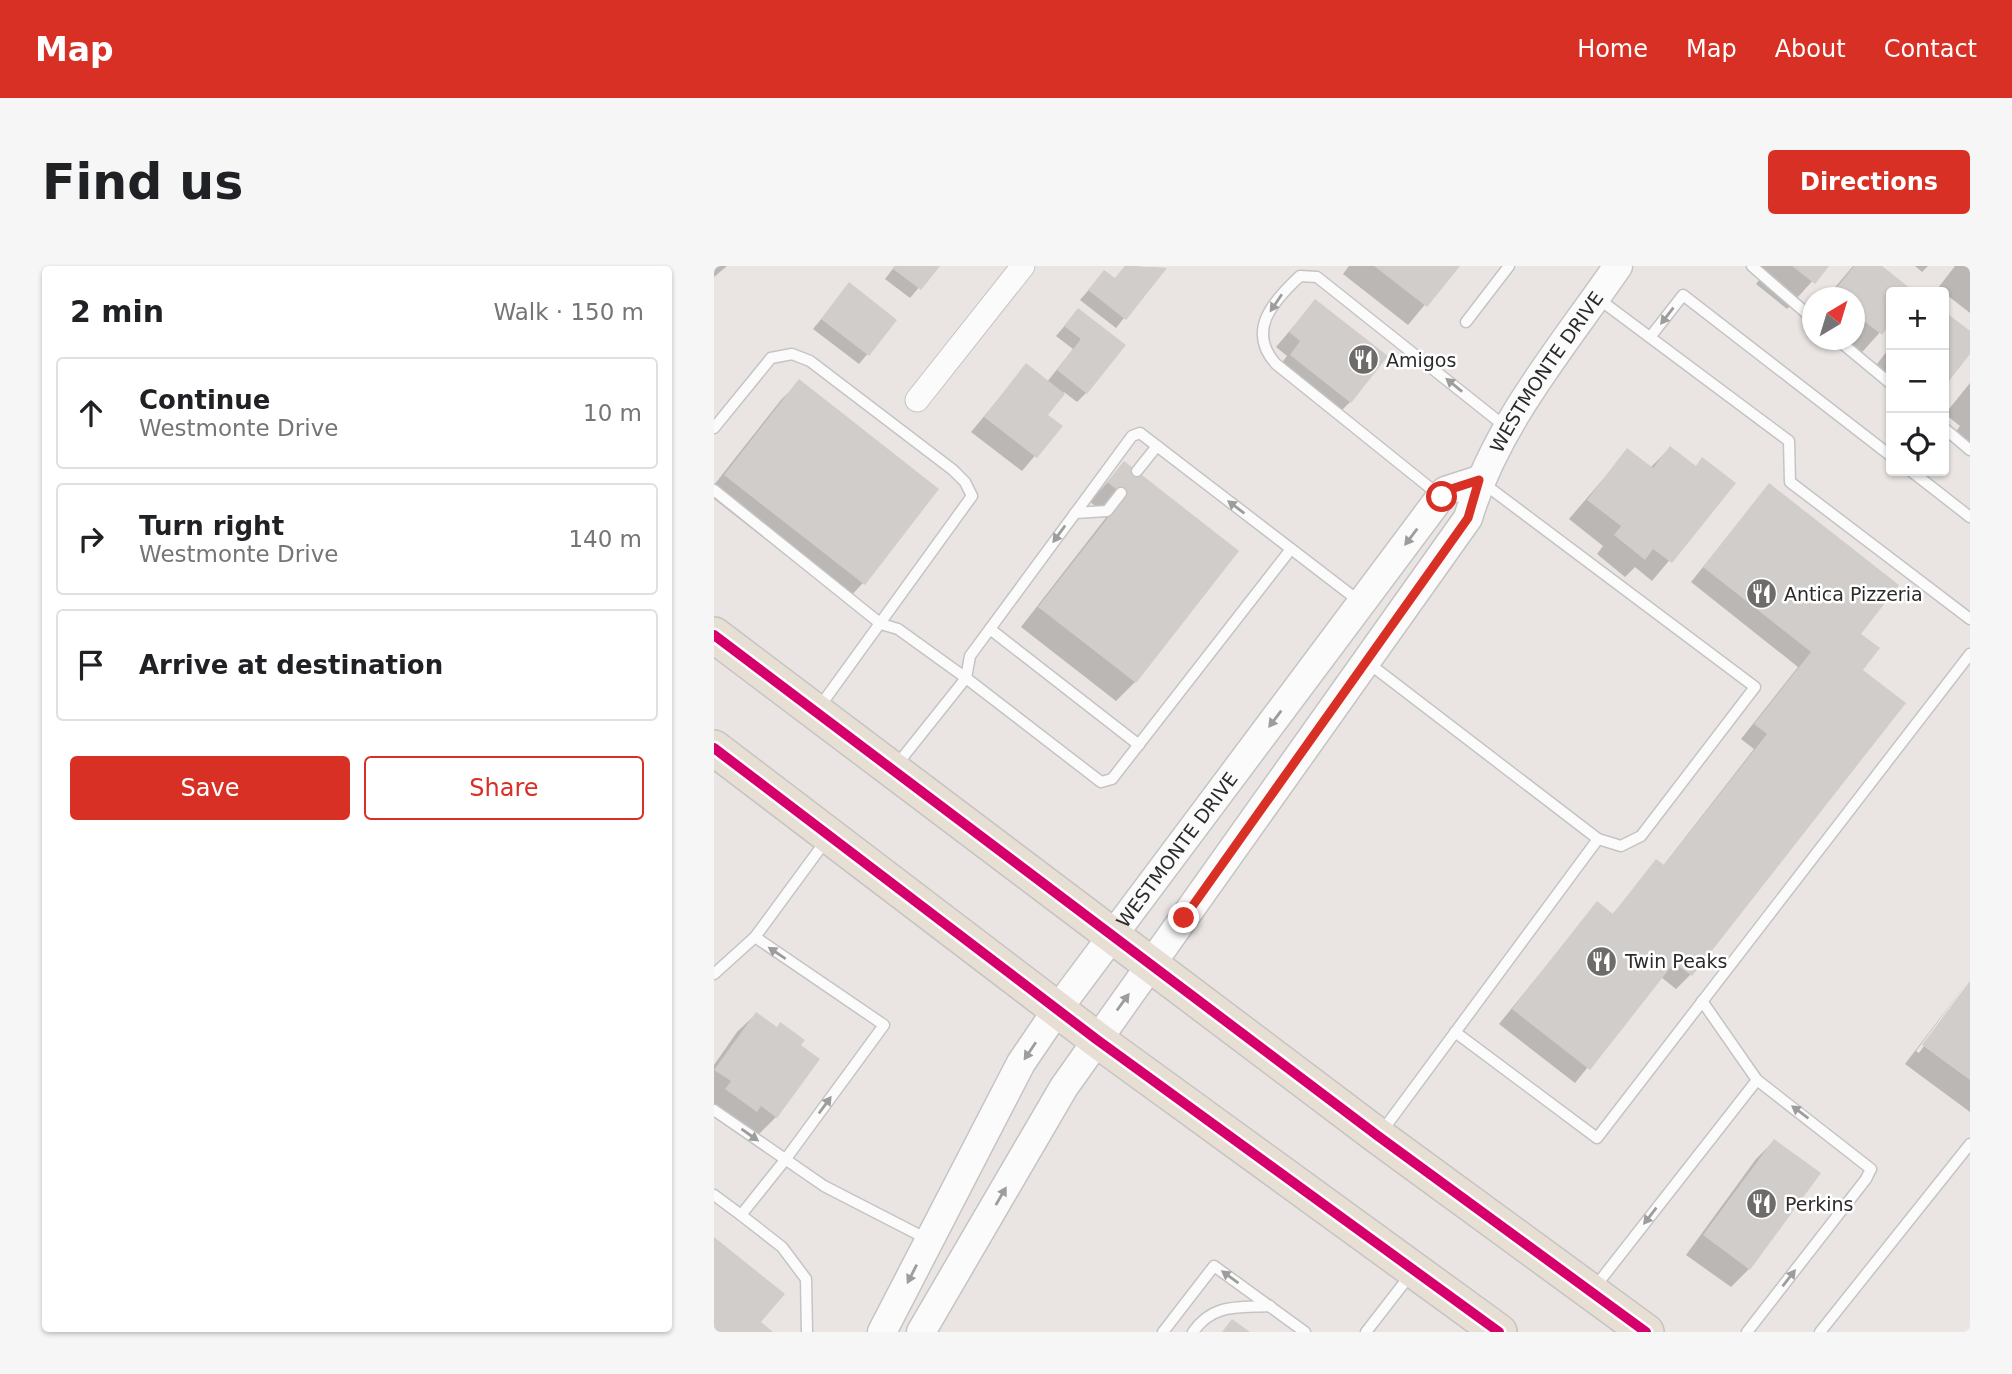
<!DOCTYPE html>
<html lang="en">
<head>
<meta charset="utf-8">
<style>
	body { margin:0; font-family:"DejaVu Sans",sans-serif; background:#f6f6f6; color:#202124 }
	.controls { position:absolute; right:21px; top:21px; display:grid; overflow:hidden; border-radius:7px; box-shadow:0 2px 5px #0004 }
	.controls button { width:63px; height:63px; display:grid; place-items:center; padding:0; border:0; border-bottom:2px solid #e0e0e0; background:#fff; color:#202124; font:35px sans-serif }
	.compass { position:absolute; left:1088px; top:21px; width:63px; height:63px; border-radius:50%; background:#fff; box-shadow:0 2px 5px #0004; rotate:38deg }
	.stop { position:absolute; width:21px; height:21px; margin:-16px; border:5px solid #d93025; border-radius:50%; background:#fff }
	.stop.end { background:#d93025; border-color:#fff; box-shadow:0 2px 7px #0008 }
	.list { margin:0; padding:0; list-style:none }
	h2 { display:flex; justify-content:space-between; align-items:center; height:91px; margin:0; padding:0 28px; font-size:30px }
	h2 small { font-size:23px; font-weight:400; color:#757577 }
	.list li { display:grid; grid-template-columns:46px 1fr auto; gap:21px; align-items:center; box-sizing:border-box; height:112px; margin:0 14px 14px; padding:0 14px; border:2px solid #e0e0e0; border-radius:7px }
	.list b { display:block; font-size:26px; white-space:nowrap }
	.list p { margin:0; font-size:23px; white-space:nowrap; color:#757577 }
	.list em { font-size:23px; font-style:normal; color:#757577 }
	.actions { display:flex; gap:14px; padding:21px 28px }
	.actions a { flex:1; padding:16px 0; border:2px solid #d93025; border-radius:7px; text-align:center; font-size:24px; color:#d93025 }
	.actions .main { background:#d93025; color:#fff }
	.icon { flex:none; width:38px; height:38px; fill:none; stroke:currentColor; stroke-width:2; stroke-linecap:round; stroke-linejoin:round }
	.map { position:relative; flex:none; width:1256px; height:1066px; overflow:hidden; border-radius:7px }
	header { display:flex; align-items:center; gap:42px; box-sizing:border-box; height:98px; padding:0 35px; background:#d93025; color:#fff }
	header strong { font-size:33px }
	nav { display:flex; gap:38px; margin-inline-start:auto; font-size:24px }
	.intro { display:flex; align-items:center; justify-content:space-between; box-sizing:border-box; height:168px; padding:0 42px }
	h1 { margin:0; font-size:49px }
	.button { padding:18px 32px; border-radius:7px; background:#d93025; color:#fff; font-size:24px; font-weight:700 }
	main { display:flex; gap:42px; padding:0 42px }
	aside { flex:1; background:#fff; border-radius:7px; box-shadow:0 2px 5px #0004 }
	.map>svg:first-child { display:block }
	.shadow { fill:#0003 }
	.building { fill:#d1cdcb }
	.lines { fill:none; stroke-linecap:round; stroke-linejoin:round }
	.service-casing { stroke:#c5c4c4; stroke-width:13 }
	.minor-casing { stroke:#c5c4c4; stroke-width:25 }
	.tertiary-casing { stroke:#c5c4c4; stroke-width:31 }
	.primary-casing { stroke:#c5c3c2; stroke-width:38 }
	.service { stroke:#fcfbfb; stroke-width:10 }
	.minor { stroke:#fcfbfb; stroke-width:23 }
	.tertiary { stroke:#fcfbfb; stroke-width:28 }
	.primary { stroke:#e7dfd4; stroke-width:35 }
	.cycleway-casing { stroke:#fff; stroke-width:15 }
	.cycleway { stroke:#d6006c; stroke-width:10 }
	.oneway { fill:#9e9d9d }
	.route { stroke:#d93025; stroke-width:9 }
	.labels { text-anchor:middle; stroke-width:5; stroke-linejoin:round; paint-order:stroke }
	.poi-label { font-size:19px; fill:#2b2b2b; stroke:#fff; text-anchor:start }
	.street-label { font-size:19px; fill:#2b2b2b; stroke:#fff }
</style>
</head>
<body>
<header>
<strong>Map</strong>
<nav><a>Home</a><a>Map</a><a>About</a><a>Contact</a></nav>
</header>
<div class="intro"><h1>Find us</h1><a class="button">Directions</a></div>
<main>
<aside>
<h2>2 min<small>Walk · 150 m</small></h2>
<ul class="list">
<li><svg class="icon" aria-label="ahead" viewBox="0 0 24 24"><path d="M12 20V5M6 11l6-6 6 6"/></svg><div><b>Continue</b><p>Westmonte Drive</p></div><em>10 m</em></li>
<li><svg class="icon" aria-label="right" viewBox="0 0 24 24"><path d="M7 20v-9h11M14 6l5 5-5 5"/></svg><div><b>Turn right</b><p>Westmonte Drive</p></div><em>140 m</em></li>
<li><svg class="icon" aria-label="arrive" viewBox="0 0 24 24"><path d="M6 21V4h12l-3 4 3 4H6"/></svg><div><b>Arrive at destination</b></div></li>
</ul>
<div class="actions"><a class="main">Save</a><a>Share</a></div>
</aside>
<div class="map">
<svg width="1256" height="1066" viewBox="0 0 1256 1066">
	<rect width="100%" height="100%" fill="#eae5e2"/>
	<g class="shadow">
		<polygon points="0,0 13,0 0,11"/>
		<polygon points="181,0 223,0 196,32 171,13"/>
		<polygon points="411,0 450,2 402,62 366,34 390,6 400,14"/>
		<polygon points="635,0 743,0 694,59 629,8"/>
		<polygon points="1045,0 1112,0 1073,43 1042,18 1052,5"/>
		<polygon points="1139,0 1165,0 1198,26 1177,26 1177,54 1141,94 1115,74 1140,74 1140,32 1112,32"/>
		<polygon points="1201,0 1214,0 1208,6"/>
		<polygon points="1241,0 1256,0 1256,47 1224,22"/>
		<polygon points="135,19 181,55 145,98 99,63"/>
		<polygon points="601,35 636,136 622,150 563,103 573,90 562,81"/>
		<polygon points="364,44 372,127 363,136 350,126 332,149 346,160 308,205 257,166 312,100 333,116 359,83 342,70"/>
		<polygon points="1230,47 1256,67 1256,86 1230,119"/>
		<polygon points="1177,80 1177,124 1156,107"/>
		<polygon points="85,116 149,317 131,336 0,233 0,219 67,134"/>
		<polygon points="1256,117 1256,186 1237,172 1246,160 1231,148"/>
		<polygon points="956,182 981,201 989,193 1019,218 938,315 921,301 911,311 883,288 889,280 855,253 914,184 936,202"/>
		<polygon points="410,197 523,285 421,416 402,435 307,361 394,249 376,236"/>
		<polygon points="1055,219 1144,368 1147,404 1189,437 976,709 962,723 947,711 861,817 785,758 883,637 898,649 943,595 949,600 1040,483 1027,473 1084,401 977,316"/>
		<polygon points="1252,718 1202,785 1205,787 1256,718 1256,846 1191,798"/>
		<polygon points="42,748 85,780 62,851 44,869 0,847 0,799 23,766"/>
		<polygon points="1060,875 1035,1003 1017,1021 972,989 1042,893"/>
	</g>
	<g class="building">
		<polygon points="181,0 226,0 207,24 179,3"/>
		<polygon points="411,0 453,2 412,54 374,24 390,4 401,12"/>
		<polygon points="660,0 746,0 713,41"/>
		<polygon points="1078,0 1115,0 1101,18"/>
		<polygon points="1140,0 1168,0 1201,26 1177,26 1177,57 1168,69 1140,47 1140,32 1117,29"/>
		<polygon points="135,16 183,54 155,90 107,53"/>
		<polygon points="601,33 674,90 637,137 576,89 586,75 575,66"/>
		<polygon points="364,42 412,79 373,128 343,104 367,73 350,60"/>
		<polygon points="1230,45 1256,65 1256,88 1231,120"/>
		<polygon points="312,97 351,128 334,149 349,160 323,192 270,151"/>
		<polygon points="85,113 225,223 151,319 10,209"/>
		<polygon points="956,180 982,200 988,191 1022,217 958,297 939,283 931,294 900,269 907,260 873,234 913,182 939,202"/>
		<polygon points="410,195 525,285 422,417 324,341 411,230 393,216"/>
		<polygon points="1055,217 1185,319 1147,368 1166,382 1149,404 1192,437 978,710 960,697 876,804 798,743 883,635 899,648 942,593 950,599 1053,468 1040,458 1097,386 989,301"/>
		<polygon points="1256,715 1256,814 1208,779"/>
		<polygon points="42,746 63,761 66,756 91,774 87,779 106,793 63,852 47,840 43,846 11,823 17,815 0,804"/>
		<polygon points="1060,873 1107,907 1036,1004 989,969"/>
		<polygon points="0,971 71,1028 47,1056 59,1066 0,1066"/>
		<polygon points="518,1053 536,1066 508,1066"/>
	</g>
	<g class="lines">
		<defs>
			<g id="service">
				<polyline points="1038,0 1098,52"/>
				<polyline points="882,31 1075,175 1076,216 1256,353"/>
				<polyline points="752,56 795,0"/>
				<polyline points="937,70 969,29 1177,190"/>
				<polyline points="1124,74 1177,118"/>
				<polyline points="0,162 57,92 78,88 96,95 239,204 251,216 258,230 104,443"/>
				<polyline points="1230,162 1256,184"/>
				<polyline points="423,205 443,180"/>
				<polyline points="1197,205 1256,251"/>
				<polyline points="769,217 1041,421 927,570 907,580 884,573"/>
				<polyline points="0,224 167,358 184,363 252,412 387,516 398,513 577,283"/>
				<path d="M 725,229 L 562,98 C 532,65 559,35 586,10 L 603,11 L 793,162"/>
				<polyline points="361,247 393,245 407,227"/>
				<polyline points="276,363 425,479"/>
				<polyline points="653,396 884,573 666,868"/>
				<polyline points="181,501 252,412 256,390 418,170 426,167 645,335"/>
				<polyline points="41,671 113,573"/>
				<polyline points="0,708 41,671 170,759 71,894 27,949 0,929"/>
				<polyline points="988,735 1043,814"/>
				<polyline points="741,766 883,872 1256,388"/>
				<polyline points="0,844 110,920 215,974"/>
				<polyline points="27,949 68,981 92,1013 93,1066"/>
				<polyline points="881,1021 1043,814 1157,903 1152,913 1033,1066"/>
				<polyline points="449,1066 500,1000 591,1066"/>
				<path d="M 479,1066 C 499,1037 524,1042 556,1040"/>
				<polyline points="652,1066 697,1008"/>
				<polyline points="1106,1066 1256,878"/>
			</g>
			<polyline id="minor" points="203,134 309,0"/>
			<g id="tertiary">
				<path id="s1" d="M 168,1066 L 307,797 L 343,744 L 731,225 L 765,214"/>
				<path id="s2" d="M 207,1066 L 350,821 L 754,252 C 782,158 849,80 904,0"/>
			</g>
			<g id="primary">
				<polyline points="0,369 664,870 932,1066"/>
				<polyline points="0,482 382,773 785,1066"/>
			</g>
		</defs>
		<use href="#service" class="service-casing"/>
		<use href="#minor" class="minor-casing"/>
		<use href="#tertiary" class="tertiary-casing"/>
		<use href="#primary" class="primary-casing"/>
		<use href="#service" class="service"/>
		<use href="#minor" class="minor"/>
		<use href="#tertiary" class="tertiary"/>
		<use href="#primary" class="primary"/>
		<defs>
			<g id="cycleway">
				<polyline points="0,369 664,870 932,1066"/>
				<polyline points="0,482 382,773 785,1066"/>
			</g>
		</defs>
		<use href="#cycleway" class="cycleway-casing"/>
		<use href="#cycleway" class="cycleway"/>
	</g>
	<defs><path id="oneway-solid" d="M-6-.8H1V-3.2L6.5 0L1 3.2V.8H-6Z" transform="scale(1.75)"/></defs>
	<g class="oneway">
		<use href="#oneway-solid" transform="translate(562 37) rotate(124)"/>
		<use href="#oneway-solid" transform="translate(953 50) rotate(128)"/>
		<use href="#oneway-solid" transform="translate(740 119) rotate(-141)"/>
		<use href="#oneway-solid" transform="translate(522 241) rotate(-143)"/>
		<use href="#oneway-solid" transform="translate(345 268) rotate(126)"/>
		<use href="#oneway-solid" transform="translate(697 271) rotate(127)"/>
		<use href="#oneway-solid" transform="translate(561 453) rotate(127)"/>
		<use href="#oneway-solid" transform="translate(63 687) rotate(-146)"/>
		<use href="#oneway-solid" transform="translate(409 736) rotate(-54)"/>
		<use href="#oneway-solid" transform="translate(316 785) rotate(124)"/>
		<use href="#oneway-solid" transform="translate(111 839) rotate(-54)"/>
		<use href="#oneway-solid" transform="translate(1086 846) rotate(-143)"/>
		<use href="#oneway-solid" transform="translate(36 869) rotate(35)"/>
		<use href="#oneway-solid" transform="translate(287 930) rotate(-60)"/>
		<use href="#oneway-solid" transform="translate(936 950) rotate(128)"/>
		<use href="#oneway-solid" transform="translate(198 1008) rotate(117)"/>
		<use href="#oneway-solid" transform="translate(516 1011) rotate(-144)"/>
		<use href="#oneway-solid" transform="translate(1075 1012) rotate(-52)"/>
	</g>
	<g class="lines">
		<polyline class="route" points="470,652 754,252 765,214 731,225 728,231"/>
	</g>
	<defs>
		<symbol id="restaurant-disc" viewBox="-11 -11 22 22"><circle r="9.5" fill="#6e6c6b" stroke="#fff"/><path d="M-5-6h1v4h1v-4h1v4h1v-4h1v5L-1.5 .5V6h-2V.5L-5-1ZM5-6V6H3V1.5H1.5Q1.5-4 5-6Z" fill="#fff"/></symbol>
	</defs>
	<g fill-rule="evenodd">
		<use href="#restaurant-disc" x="632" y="76" width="35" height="35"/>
		<use href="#restaurant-disc" x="1030" y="310" width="35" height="35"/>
		<use href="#restaurant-disc" x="870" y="678" width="35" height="35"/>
		<use href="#restaurant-disc" x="1030" y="920" width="35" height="35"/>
	</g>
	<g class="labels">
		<g class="poi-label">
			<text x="672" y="101">Amigos</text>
			<text x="1070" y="335">Antica Pizzeria</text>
			<text x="911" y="702">Twin Peaks</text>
			<text x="1071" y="945">Perkins</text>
		</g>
		<g class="street-label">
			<text dy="7" stroke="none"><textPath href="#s2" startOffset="1148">WESTMONTE DRIVE</textPath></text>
			<text dy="7" stroke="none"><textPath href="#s1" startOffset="567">WESTMONTE DRIVE</textPath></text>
		</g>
	</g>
</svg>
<div class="controls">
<button>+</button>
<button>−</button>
<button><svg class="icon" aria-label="locate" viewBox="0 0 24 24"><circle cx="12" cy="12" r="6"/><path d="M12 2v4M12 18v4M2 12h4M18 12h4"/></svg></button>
</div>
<svg class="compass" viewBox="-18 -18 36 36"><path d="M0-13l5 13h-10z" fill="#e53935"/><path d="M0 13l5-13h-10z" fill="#757577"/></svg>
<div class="stop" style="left:728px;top:231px"></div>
<div class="stop end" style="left:470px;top:652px"></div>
</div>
</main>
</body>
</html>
